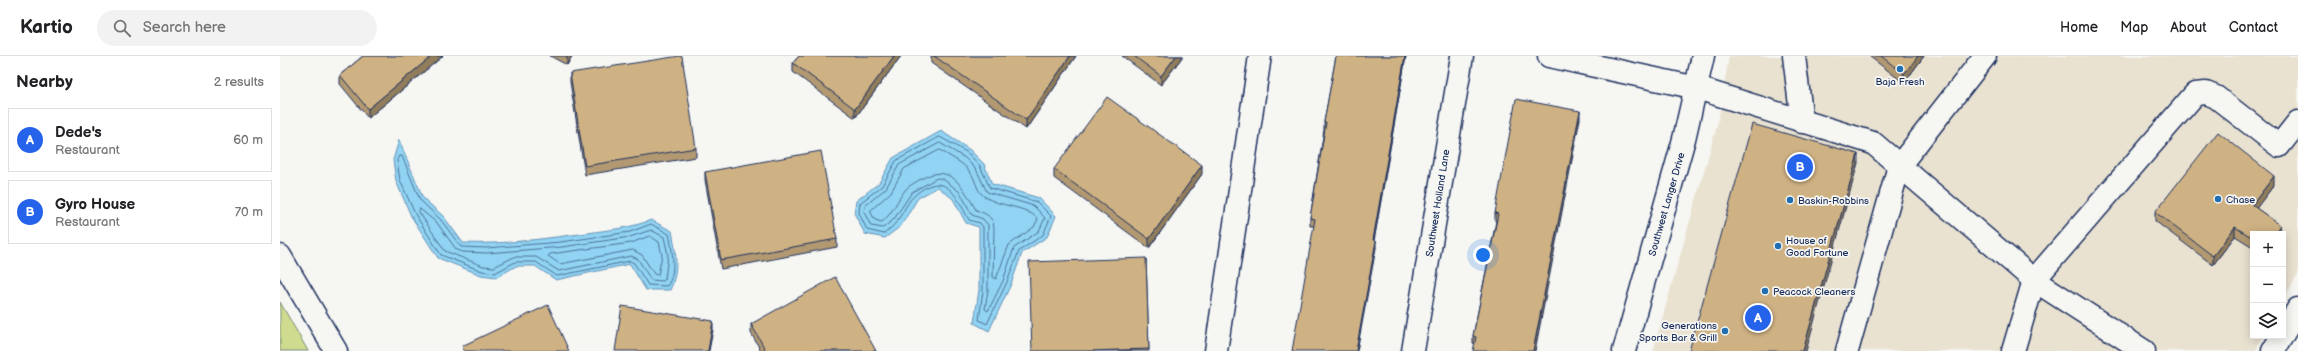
<!DOCTYPE html>
<html lang="en">
<head>
<meta charset="utf-8">
<style>
	body { margin:0; font-family:"Balsamiq Sans",sans-serif; background:#f2f2f2; color:#202124 }
	.controls { position:absolute; right:12px; bottom:12px; display:grid; overflow:hidden; border-radius:0px; box-shadow:0 2px 10px #0003 }
	.controls button { width:36px; height:36px; display:grid; place-items:center; padding:0; border:0; border-bottom:1px solid #e0e0e0; background:#fff; color:#202124; font:20px sans-serif }
	.you { position:absolute; left:1203px; top:199px; width:14px; height:14px; margin:-10px; border:3px solid #fff; border-radius:50%; background:#1a73e8; box-shadow:0 0 0 6px #1a73e833 }
	.badge { display:grid; place-items:center; width:26px; height:26px; border-radius:50%; background:#2563eb; color:#fff; font-size:13px; font-weight:700 }
	.pin { position:absolute; translate:-50% -50%; border:2px solid #fff; box-shadow:0 1px 4px #0006 }
	.list { margin:0; padding:0; list-style:none }
	h2 { display:flex; justify-content:space-between; align-items:center; height:52px; margin:0; padding:0 16px; font-size:17px }
	h2 small { font-size:13px; font-weight:400; color:#757577 }
	.list li { display:grid; grid-template-columns:26px 1fr auto; gap:12px; align-items:center; box-sizing:border-box; height:64px; margin:0 8px 8px; padding:0 8px; border:1px solid #e0e0e0; border-radius:0px }
	.list b { display:block; font-size:15px; white-space:nowrap }
	.list p { margin:0; font-size:13px; white-space:nowrap; color:#757577 }
	.list em { font-size:13px; font-style:normal; color:#757577 }
	.icon { flex:none; width:22px; height:22px; fill:none; stroke:currentColor; stroke-width:2; stroke-linecap:round; stroke-linejoin:round }
	.map { position:relative; flex:none; width:2018px; height:295px; overflow:hidden }
	header { display:flex; align-items:center; gap:24px; box-sizing:border-box; height:56px; padding:0 20px; background:#fff; border-bottom:1px solid #e0e0e0 }
	header strong { font-size:19px }
	nav { display:flex; gap:22px; margin-inline-start:auto; font-size:14px }
	.search { width:280px; height:36px; background:#f2f2f2; display:flex; align-items:center; gap:10px; box-sizing:border-box; padding:0 14px; border-radius:22px; color:#757577; font-size:15px }
	main { display:flex }
	aside { flex:1; background:#fff }
	.map>svg:first-child { display:block }
	.built { fill:#eae2d1 }
	.green { fill:#cfdc8f; stroke:#758676 }
	.water { fill:#91d3f2; stroke:#6291b7 }
	.lines { fill:none; stroke-linecap:round; stroke-linejoin:round }
	.shore { stroke:#4a7199; stroke-width:1 }
	.minor-casing { stroke:#1b2f5e; stroke-width:25 }
	.highway-casing { stroke:#1b2f5e; stroke-width:25 }
	.minor { stroke:#f6f6f2; stroke-width:22 }
	.highway { stroke:#f6f6f2; stroke-width:22 }
	.wall { fill:#b29972; stroke:#1b2f5e }
	.shaded-wall { fill:#917d5c; stroke:#1b2f5e }
	.building { fill:#cfb284; stroke:#1b2f5e }
	.poi-dot { fill:#1f6fb2; stroke:#f6f6f2; stroke-width:1.5 }
	.labels { text-anchor:middle; stroke-width:3.5; stroke-linejoin:round; paint-order:stroke }
	.poi-label { font-size:10px; fill:#1b2f5e; stroke:#f6f6f2; text-anchor:start }
	.street-label { font-size:10px; fill:#1b2f5e; stroke:#f6f6f2 }
</style>
</head>
<body>
<header>
<strong>Kartio</strong>
<div class="search"><svg class="icon" aria-label="search" viewBox="0 0 24 24"><circle cx="10" cy="10" r="6"/><path d="M15 15l6 6"/></svg>Search here</div>
<nav><a>Home</a><a>Map</a><a>About</a><a>Contact</a></nav>
</header>
<main>
<aside>
<h2>Nearby<small>2 results</small></h2>
<ul class="list">
<li><span class="badge">A</span><div><b>Dede's</b><p>Restaurant</p></div><em>60 m</em></li>
<li><span class="badge">B</span><div><b>Gyro House</b><p>Restaurant</p></div><em>70 m</em></li>
</ul>
</aside>
<div class="map">
<svg width="2018" height="295" viewBox="0 0 2018 295">
	<rect width="100%" height="100%" fill="#f6f6f2"/>
	<filter id="ink" filterUnits="userSpaceOnUse"><feTurbulence type="fractalNoise" baseFrequency=".025" numOctaves="2"/><feDisplacementMap in="SourceGraphic" scale="8" xChannelSelector="R" yChannelSelector="G"/><feConvolveMatrix kernelMatrix="1 2 1 2 8 2 1 2 1" color-interpolation-filters="sRGB"/></filter>
	<g filter="url(#ink)">
		<polygon class="built" points="1449,0 2018,0 2018,218 2003,244 2003,178 1973,178 1973,280 1983,280 1975,295 1373,295 1438,66"/>
		<polygon class="green" points="0,246 28,295 0,295"/>
		<g class="water">
			<polygon points="661,75 690,94 704,108 712,128 759,142 776,160 767,181 742,197 731,228 709,275 694,267 699,234 699,171 686,167 673,143 658,131 638,142 621,170 605,182 585,178 574,157 576,145 599,127 613,102"/>
			<path d="M 119,84 L 143,142 L 164,161 L 183,187 C 225,189 266,182 308,177 C 332,173 348,173 371,164 L 392,175 C 396,195 399,215 390,234 L 366,234 L 350,208 L 276,224 L 255,210 L 236,210 L 217,221 L 201,219 L 158,202 L 131,160 L 116,125 L 113,104 Z"/>
		</g>
		<g class="lines">
			<g class="shore">
				<path d="M 660,81 L 688,97 L 700,110 L 710,132 L 757,146 L 771,160 L 763,179 L 739,195 L 727,226 L 707,268 L 699,264 L 703,234 L 703,171 L 700,167 L 689,164 C 676,139 665,113 635,139 C 623,150 622,165 604,178 L 587,174 L 579,157 L 580,147 L 602,130 L 616,105 Z"/>
				<polygon points="660,87 685,102 696,113 707,136 754,150 765,162 759,175 734,192 723,225 708,255 705,253 708,234 708,169 703,163 692,159 680,136 663,123 657,122 632,136 614,163 603,172 591,170 584,156 585,150 606,132 619,109"/>
				<path d="M 660,94 C 670,101 683,106 690,116 C 696,123 696,135 704,140 C 720,152 744,148 758,163 L 754,171 L 729,189 L 716,223 L 713,221 L 714,172 C 713,160 706,158 696,154 C 683,131 671,106 641,123 C 636,126 630,129 626,133 C 617,144 613,157 602,166 L 595,164 L 590,155 L 611,136 L 624,113 Z"/>
				<path d="M 119,100 L 122,100 L 140,144 L 161,164 L 181,191 L 206,192 L 281,186 L 350,176 L 371,168 L 389,178 C 392,193 397,217 387,230 L 368,229 L 354,207 L 350,205 L 277,220 L 256,206 L 235,206 L 215,217 L 202,215 L 161,199 L 135,158 L 120,124 L 117,105 Z"/>
				<polygon points="140,153 157,167 176,193 182,196 207,197 282,191 350,181 371,174 384,181 388,199 385,223 383,225 371,224 358,203 351,200 279,215 256,201 234,201 214,211 203,210 165,195 139,156"/>
				<polygon points="370,180 379,186 382,199 378,219 374,218 362,199 353,194 280,208 268,200 270,198 351,187"/>
			</g>
			<defs>
				<g id="minor">
					<polyline points="1269,0 1417,32 1593,87 1754,224 1864,295"/>
					<polyline points="1514,0 1522,66"/>
					<polyline points="0,200 56,295"/>
					<polyline points="936,295 980,0"/>
					<polyline points="1133,295 1182,0"/>
					<polyline points="1344,295 1404,83 1423,0"/>
					<polyline points="1567,295 1619,110 1705,0"/>
					<polyline points="1733,295 1754,224 1915,38 1926,37 1936,41 1999,90 2018,66"/>
				</g>
				<g id="highway">
					<polyline points="2003,278 2018,253"/>
					<polyline points="1993,295 2002,280"/>
				</g>
			</defs>
			<use href="#minor" class="minor-casing"/>
			<use href="#highway" class="highway-casing"/>
			<use href="#minor" class="minor"/>
			<use href="#highway" class="highway"/>
		</g>
		<g class="wall">
			<polygon points="83,0 163,0 88,62 60,28 60,19"/>
			<polygon points="270,0 292,0 287,9"/>
			<polygon points="519,0 621,0 575,62 513,16 513,7"/>
			<polygon points="651,0 796,0 746,73 651,7"/>
			<polygon points="842,0 903,0 881,29"/>
			<polygon points="1056,0 1126,0 1094,184 1096,192 1034,170 1030,170 1030,162 1044,74 1044,66"/>
			<polygon points="1589,0 1644,0 1624,27"/>
			<polygon points="290,17 416,92 416,101 305,119 290,26"/>
			<polygon points="1300,63 1195,288 1193,287 1193,280 1216,165 1215,165 1215,157"/>
			<polygon points="774,113 922,118 869,192 774,122"/>
			<polygon points="425,116 557,183 557,191 441,213 425,124"/>
			<polygon points="1994,129 1976,152 2000,169 2000,178 1973,178 1973,191 1955,180 1933,209 1875,165 1875,156"/>
			<polygon points="866,202 869,295 752,295"/>
			<polygon points="471,268 596,295 481,295 471,277"/>
		</g>
		<g class="shaded-wall">
			<polygon points="152,0 163,0 88,62 88,53"/>
			<polygon points="287,0 292,0 287,9"/>
			<polygon points="614,0 621,0 575,62 575,53"/>
			<polygon points="790,0 796,0 746,73 746,64"/>
			<polygon points="896,0 903,0 881,29 881,20"/>
			<polygon points="1125,0 1126,0 1093,191 1093,184"/>
			<polygon points="1638,0 1644,0 1624,27 1624,18"/>
			<polygon points="1300,55 1300,63 1255,295 1253,295"/>
			<polygon points="1578,98 1578,107 1526,295 1523,295"/>
			<polygon points="922,109 922,118 869,192 869,183"/>
			<polygon points="1994,120 1994,129 1972,158 1972,149"/>
			<polygon points="2000,169 2000,178 1994,178"/>
			<polygon points="1955,171 1955,180 1933,209 1933,200"/>
			<polygon points="1096,185 1096,192 1077,295 1076,295"/>
			<polygon points="433,265 433,274 429,295 428,295"/>
		</g>
		<g class="building">
			<polygon points="83,0 152,0 88,53 60,19"/>
			<polygon points="400,0 402,0 416,92 305,110 290,17"/>
			<polygon points="519,0 614,0 575,53 513,7"/>
			<polygon points="654,0 790,0 746,64"/>
			<polygon points="854,0 896,0 881,20"/>
			<polygon points="1056,0 1125,0 1093,184 1096,185 1076,295 1012,295 1035,163 1030,162 1046,66 1044,66"/>
			<polygon points="1601,0 1638,0 1624,18"/>
			<polygon points="827,41 922,109 869,183 774,113"/>
			<polygon points="1236,43 1300,55 1253,295 1193,295 1196,281 1193,280 1218,158 1215,157"/>
			<polygon points="1472,68 1578,98 1523,295 1409,295"/>
			<polygon points="1938,76 1994,120 1972,149 2000,169 1994,178 1973,178 1973,182 1955,171 1933,200 1875,156"/>
			<polygon points="541,95 557,183 441,204 425,116"/>
			<polygon points="866,202 869,293 810,295 752,295 749,206"/>
			<polygon points="555,221 596,295 486,295 471,268"/>
			<polygon points="268,249 289,295 184,295 182,290"/>
			<polygon points="342,250 433,265 428,295 335,295"/>
		</g>
	</g>
	<g class="poi-dot">
		<circle cx="1620" cy="13" r="4"/>
		<circle cx="1938" cy="143" r="4"/>
		<circle cx="1510" cy="144" r="4"/>
		<circle cx="1498" cy="190" r="4"/>
		<circle cx="1485" cy="235" r="4"/>
		<circle cx="1445" cy="275" r="4"/>
	</g>
	<g class="labels">
		<g class="poi-label">
			<text x="1620" y="29" text-anchor="middle">Baja Fresh</text>
			<text x="1946" y="147">Chase</text>
			<text x="1518" y="148">Baskin-Robbins</text>
			<text x="1506" y="188">House of<tspan x="1506" dy="12">Good Fortune</tspan></text>
			<text x="1493" y="239">Peacock Cleaners</text>
			<text x="1437" y="273" text-anchor="end">Generations<tspan x="1437" dy="12">Sports Bar &amp; Grill</tspan></text>
		</g>
		<g class="street-label">
			<text transform="translate(1157 147) rotate(-81)" y="4">Southwest Holland Lane</text>
			<text transform="translate(1386 148) rotate(-74)" y="4">Southwest Langer Drive</text>
		</g>
	</g>
</svg>
<div class="controls">
<button>+</button>
<button>−</button>
<button><svg class="icon" aria-label="layers" viewBox="0 0 24 24"><path d="M12 4l9 5-9 5-9-5zM3 14l9 5 9-5"/></svg></button>
</div>
<div class="you"></div>
<div class="pin badge" style="left:1478px;top:262px">A</div>
<div class="pin badge" style="left:1520px;top:111px">B</div>
</div>
</main>
</body>
</html>
